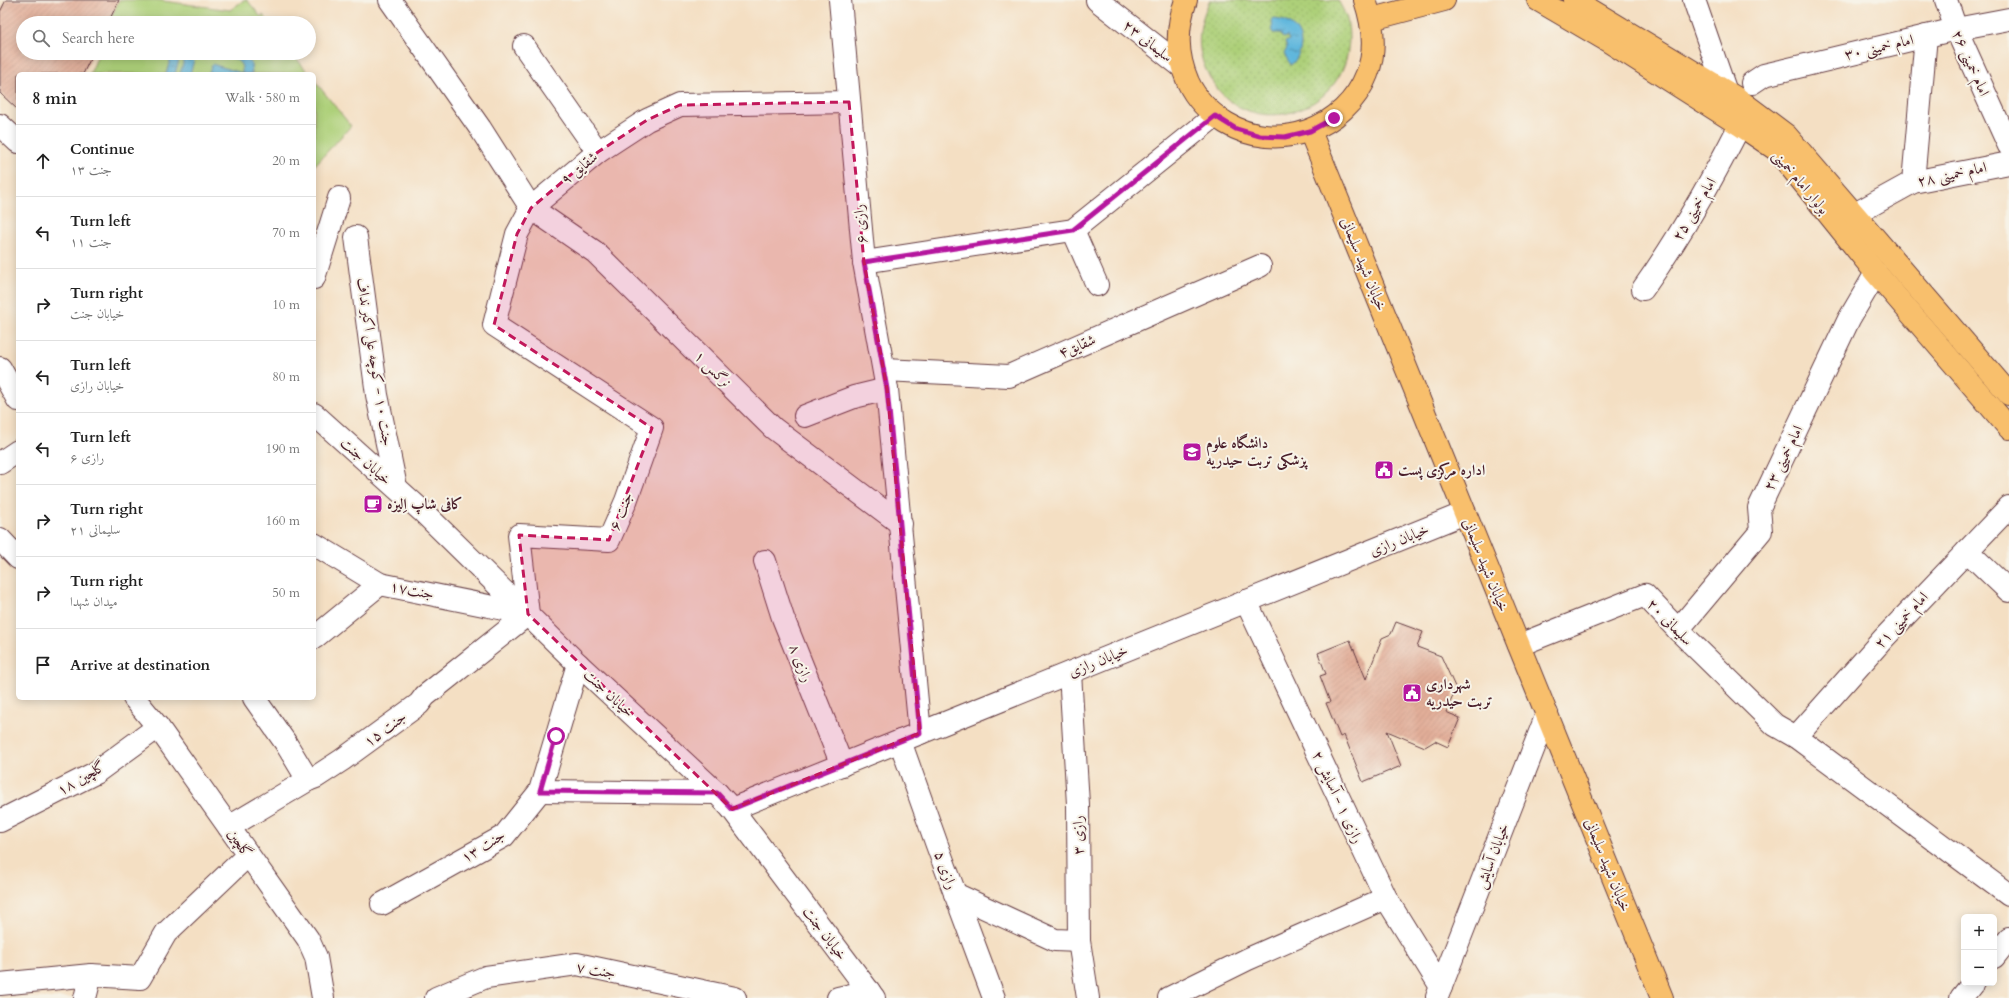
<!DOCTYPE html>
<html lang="en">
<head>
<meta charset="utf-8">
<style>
	body { margin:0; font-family:Cardo,Amiri,serif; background:#f6f6f6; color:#222 }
	.controls { position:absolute; right:12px; bottom:12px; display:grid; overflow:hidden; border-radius:6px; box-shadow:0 2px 10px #0003 }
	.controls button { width:36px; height:36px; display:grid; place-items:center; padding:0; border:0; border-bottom:1px solid #e0e0e0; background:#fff; color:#222; font:20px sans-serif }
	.stop { position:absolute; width:12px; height:12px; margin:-9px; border:3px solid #b5179e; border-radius:50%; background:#fff }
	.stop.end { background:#b5179e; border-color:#fff; box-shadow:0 1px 4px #0008 }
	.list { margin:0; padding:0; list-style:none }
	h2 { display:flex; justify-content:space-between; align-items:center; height:52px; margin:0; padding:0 16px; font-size:17px }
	h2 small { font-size:13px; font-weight:400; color:#767676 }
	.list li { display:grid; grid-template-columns:26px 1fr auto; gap:12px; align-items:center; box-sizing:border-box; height:72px; padding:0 16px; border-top:1px solid #e0e0e0 }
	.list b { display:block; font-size:15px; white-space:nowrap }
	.list p { margin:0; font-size:13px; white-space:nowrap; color:#767676 }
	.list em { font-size:13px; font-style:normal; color:#767676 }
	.icon { flex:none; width:22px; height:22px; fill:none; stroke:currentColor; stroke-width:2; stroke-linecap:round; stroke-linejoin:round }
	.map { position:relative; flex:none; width:2009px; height:998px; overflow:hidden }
	.search { position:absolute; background:#fff; box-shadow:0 2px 10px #0003; left:16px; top:16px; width:300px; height:44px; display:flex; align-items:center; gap:10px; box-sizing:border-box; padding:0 14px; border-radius:22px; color:#767676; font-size:15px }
	.panel { position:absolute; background:#fff; box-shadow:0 2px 10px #0003; left:16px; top:72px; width:300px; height:628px; border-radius:6px }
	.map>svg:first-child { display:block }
	.grass { fill:url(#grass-dots); stroke:#7c7852 }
	.garden { fill:#add079; stroke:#7c7852 }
	.water { fill:url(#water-ripples); stroke:#556b84 }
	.building { fill:url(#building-hatch) }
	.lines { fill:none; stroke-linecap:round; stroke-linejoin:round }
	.minor-casing { stroke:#643c42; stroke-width:24 }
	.major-casing { stroke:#643c42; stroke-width:24 }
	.minor { stroke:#fff; stroke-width:22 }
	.major { stroke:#f8bf6c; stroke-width:22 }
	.route { stroke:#b5179e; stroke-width:5 }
	.marked { fill:#c2185b; fill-opacity:0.2; stroke:#c2185b; stroke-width:3; stroke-dasharray:8 5; stroke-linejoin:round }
	.labels { text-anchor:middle; stroke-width:4; stroke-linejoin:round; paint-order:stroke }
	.street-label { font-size:15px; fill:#4a1f2b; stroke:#f7f3e8 }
	.poi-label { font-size:15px; font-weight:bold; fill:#4a1f2b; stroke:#f7f3e8; text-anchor:start }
</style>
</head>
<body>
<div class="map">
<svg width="2009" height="998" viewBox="0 0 2009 998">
	<defs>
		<pattern id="grass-dots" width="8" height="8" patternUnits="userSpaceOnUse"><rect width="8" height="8" fill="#add079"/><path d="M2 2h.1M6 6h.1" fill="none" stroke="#96b269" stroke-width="1.8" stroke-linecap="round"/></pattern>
		<pattern id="water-ripples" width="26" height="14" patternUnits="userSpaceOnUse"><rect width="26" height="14" fill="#60b7dd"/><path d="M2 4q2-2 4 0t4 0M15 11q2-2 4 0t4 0" fill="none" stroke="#5194b3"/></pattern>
		<pattern id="building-hatch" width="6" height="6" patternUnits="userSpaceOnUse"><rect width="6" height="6" fill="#e2ae99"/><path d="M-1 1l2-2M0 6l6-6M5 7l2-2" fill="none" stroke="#c39584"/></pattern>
	</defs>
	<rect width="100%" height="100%" fill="#f7f3e8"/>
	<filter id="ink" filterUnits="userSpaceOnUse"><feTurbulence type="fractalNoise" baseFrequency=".025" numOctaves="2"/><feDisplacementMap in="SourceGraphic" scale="8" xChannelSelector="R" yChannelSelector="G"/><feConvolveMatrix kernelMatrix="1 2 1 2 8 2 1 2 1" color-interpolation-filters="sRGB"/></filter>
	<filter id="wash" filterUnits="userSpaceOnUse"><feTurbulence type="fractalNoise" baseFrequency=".012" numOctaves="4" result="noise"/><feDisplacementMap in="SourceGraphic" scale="16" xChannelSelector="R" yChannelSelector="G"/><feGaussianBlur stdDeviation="0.9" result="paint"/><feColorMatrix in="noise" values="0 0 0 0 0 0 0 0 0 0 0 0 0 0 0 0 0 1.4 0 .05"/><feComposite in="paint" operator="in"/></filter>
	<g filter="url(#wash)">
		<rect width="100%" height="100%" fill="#f4dfc3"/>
		<path class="grass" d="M 1210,0 L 1338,0 C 1341,6 1345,13 1347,19 C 1366,110 1245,153 1207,72 C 1195,48 1198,24 1210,0 Z"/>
		<g class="garden">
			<polygon points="119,0 156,0 230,10 244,0 247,0 261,17 263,15 269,23 109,23"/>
			<polygon points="99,53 292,53 309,74 90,74"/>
			<polygon points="314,80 351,126 314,166"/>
		</g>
		<g class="water">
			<path d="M 1272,19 C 1299,19 1311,46 1291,65 L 1284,54 L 1287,48 L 1285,42 L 1289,40 L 1287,36 L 1283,38 L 1280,33 L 1273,33 Z"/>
			<polygon points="172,53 181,53 175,74 166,74"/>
			<polygon points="186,53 196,53 190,74 180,74"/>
			<path d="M 215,53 L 243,53 L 251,63 L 252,74 L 209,73 L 212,64 L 242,73 C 245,58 226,56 215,53 Z"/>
		</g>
		<g id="blocks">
			<g class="building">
				<polygon points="6,0 119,0 108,23 23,23 23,53 93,53 83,74 18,74 18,110 0,93 0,12"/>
				<polygon points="1396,622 1423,632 1417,647 1441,656 1456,689 1446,712 1460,718 1448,747 1435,741 1425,747 1387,731 1401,766 1363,782 1344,735 1340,737 1326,703 1330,702 1320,676 1326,674 1318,653 1350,640 1366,679 1382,638 1391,634"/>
			</g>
		</g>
	</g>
	<g filter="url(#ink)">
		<use href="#blocks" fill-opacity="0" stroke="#643c42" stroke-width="1"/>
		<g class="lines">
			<defs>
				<g id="minor">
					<polyline points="390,0 480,128 531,208 595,252 773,428 901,524"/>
					<polyline points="840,0 864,262 887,389 920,733"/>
					<polyline points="1097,0 1181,66"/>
					<polyline points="1694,0 1726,92"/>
					<polyline points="1946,0 1956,29 2009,146"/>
					<polyline points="524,46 598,152"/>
					<polyline points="1752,83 1764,75 1956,29 2009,19"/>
					<polyline points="0,125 18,142"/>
					<polyline points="1913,182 1926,36"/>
					<polyline points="1855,214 1913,182 2009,163"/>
					<polyline points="1073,230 1097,285"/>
					<polyline points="356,237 377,395 396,487"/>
					<polyline points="864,262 1073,230 1215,116"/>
					<polyline points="314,278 339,198"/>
					<path d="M 1643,289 C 1680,237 1711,182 1740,125"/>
					<polyline points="0,368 18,400"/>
					<polyline points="884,370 1009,376 1260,266"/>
					<polyline points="314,414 422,511 578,664 717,793 732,809 874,998"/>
					<polyline points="805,416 854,397 887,389"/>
					<polyline points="0,463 18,451"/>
					<polyline points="0,539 18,558"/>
					<polyline points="314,544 380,584 528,614"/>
					<polyline points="1967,551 2009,591"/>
					<polyline points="765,561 783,618 842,765"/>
					<polyline points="1246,601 1386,898 1441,987"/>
					<polyline points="528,614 519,535 609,540 626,501 652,428 494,325 517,234 531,208 598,152 647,120 680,105 849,102"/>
					<polyline points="1678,630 1761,531 1759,508 1849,319 1876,273"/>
					<polyline points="314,638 380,584"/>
					<polyline points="1519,645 1645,595 1678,630 1775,725 1796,737 2009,895"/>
					<polyline points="1070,673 1078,804 1079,941 1088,998"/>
					<polyline points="134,698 158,727 308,939 316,957 323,998"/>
					<polyline points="254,698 285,742 308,780"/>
					<polyline points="1796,737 1884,638 2009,507"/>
					<polyline points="900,741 937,845 994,998"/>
					<polyline points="540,791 717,793"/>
					<polyline points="732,809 1465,513"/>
					<polyline points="0,821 95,773 158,727"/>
					<polyline points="229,827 308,780 316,777 342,760 419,704 425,696 528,614"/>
					<polyline points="955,894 1055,940 1079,941"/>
					<polyline points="382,904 504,836 540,791 578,664"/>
					<polyline points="1994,957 2009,938"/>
					<polyline points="0,984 91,975 140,978 166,933 248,855"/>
					<polyline points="1437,997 1547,714"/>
					<polyline points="85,998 91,975"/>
					<polyline points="436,998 486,977 577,964 735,998"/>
					<polyline points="838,998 869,991"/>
					<polyline points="1169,998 1248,959 1386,898"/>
					<polyline points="1961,998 1973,983"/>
				</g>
				<g id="major">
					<path d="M 1186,0 C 1176,29 1176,54 1188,82 C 1196,99 1210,113 1226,123 C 1277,154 1346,129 1367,74 C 1377,50 1373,24 1365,0"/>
					<polyline points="1538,0 1608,41 1740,125 1777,150 1876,273 2009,428"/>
					<polyline points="1574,0 1738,99 1786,135 2009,394"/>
					<polyline points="1372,19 1444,0"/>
					<polyline points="1310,131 1662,998"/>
				</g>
			</defs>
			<use href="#minor" class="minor-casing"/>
			<use href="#major" class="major-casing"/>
			<use href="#minor" class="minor"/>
			<use href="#major" class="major"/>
		</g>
	</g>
	<g class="lines" filter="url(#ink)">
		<polyline class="route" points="556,736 540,791 717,793 732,809 920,733 887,389 864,262 1073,230 1215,116 1236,129 1260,136 1285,137 1310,131 1334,118"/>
	</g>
	<path class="marked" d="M 849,102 L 864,262 L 887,389 L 920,733 L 732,809 L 528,614 L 519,535 L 609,540 L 652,428 L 494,325 L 517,234 L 531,208 L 598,152 L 647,120 L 680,105 Z"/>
	<defs>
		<symbol id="university-square" viewBox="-11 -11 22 22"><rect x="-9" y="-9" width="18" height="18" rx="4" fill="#b5179e" stroke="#f7f3e8"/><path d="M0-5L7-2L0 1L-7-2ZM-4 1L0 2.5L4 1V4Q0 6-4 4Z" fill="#fff"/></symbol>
		<symbol id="civic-square" viewBox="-11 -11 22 22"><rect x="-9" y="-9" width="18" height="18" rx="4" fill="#b5179e" stroke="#f7f3e8"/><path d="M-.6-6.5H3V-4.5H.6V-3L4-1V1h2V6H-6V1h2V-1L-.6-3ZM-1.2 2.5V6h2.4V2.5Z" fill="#fff"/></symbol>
		<symbol id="cafe-square" viewBox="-11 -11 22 22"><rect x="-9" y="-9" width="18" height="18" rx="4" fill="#b5179e" stroke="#f7f3e8"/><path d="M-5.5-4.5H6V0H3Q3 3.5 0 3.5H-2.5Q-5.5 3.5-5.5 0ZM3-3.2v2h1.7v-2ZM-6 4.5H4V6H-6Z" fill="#fff"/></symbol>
	</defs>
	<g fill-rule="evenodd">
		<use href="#university-square" x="1181" y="441" width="22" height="22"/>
		<use href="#civic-square" x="1373" y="459" width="22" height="22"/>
		<use href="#cafe-square" x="362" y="493" width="22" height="22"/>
		<use href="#civic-square" x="1401" y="682" width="22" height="22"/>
	</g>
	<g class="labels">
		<g class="street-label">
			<text transform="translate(1148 41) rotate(38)" y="5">سلیمانی ۲۳</text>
			<text transform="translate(1879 47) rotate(-13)" y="5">امام خمینی ۳۰</text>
			<text transform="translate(1971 63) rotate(66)" y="5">امام خمینی ۲۶</text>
			<text transform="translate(579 168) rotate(-39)" y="5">شقایق ۹</text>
			<text transform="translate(1952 174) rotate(-12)" y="5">امام خمینی ۲۸</text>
			<text transform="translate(1801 182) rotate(50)" y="5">بولوار امام خمینی</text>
			<text transform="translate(1694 209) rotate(-59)" y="5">امام خمینی ۲۵</text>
			<text transform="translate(860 224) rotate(-95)" y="5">رازی ۶</text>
			<text transform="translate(1364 264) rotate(68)" y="5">خیابان شهید سلیمانی</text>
			<text transform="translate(1077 346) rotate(-23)" y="5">شقایق۴</text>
			<text transform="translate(375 362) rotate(81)" y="5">جنت ۱۰ - کوچه علی اکبر نداف</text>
			<text transform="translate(713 369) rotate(45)" y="5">نرگس ۱</text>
			<text transform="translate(1783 458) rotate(-64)" y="5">امام خمینی ۲۳</text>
			<text transform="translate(366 461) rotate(42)" y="5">خیابان جنت</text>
			<text transform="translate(621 511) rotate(-68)" y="5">جنت ۶</text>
			<text transform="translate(1399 540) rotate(-22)" y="5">خیابان رازی</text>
			<text transform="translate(1486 565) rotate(68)" y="5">خیابان شهید سلیمانی</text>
			<text transform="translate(412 590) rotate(11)" y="5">جنت۱۷</text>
			<text transform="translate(1901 620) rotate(-47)" y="5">امام خمینی ۲۱</text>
			<text transform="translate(1670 622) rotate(46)" y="5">سلیمانی ۲۰</text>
			<text transform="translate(1098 661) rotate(-22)" y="5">خیابان رازی</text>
			<text transform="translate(801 663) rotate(68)" y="5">رازی ۸</text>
			<text transform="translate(609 693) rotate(43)" y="5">خیابان جنت</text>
			<text transform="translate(385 729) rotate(-36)" y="5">جنت ۱۵</text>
			<text transform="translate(81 778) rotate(-30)" y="5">گلچین ۱۸</text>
			<text transform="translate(1338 797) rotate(65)" y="5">رازی ۱ - آسایش ۲</text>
			<text transform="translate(1078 835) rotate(-91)" y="5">رازی ۳</text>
			<text transform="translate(240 843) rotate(56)" y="5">گلچین</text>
			<text transform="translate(483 846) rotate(-32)" y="5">جنت ۱۳</text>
			<text transform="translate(1492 856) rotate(-69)" y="5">خیابان آسایش</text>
			<text transform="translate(1608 865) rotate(68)" y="5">خیابان شهید سلیمانی</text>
			<text transform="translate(946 870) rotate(70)" y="5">رازی ۵</text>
			<text transform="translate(825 933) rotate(53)" y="5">خیابان جنت</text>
			<text transform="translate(596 970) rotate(9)" y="5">جنت ۷</text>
		</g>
		<g class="poi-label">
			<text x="1206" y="448">دانشگاه علوم<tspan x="1206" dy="17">پزشکی تربت حیدریه</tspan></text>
			<text x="1398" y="475">اداره مرکزی پست</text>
			<text x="387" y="509">کافی شاپ اِلیزه</text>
			<text x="1426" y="689">شهرداری<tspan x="1426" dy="17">تربت حیدریه</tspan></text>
		</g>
	</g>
</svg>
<div class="controls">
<button>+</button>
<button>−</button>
</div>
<div class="stop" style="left:556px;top:736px"></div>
<div class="stop end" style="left:1334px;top:118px"></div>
<div class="search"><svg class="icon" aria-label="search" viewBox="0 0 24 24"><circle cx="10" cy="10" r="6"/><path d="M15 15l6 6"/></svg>Search here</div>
<section class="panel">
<h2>8 min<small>Walk · 580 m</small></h2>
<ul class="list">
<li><svg class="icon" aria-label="ahead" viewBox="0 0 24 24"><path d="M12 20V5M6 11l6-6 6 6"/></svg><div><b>Continue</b><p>جنت ۱۳</p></div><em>20 m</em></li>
<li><svg class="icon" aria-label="left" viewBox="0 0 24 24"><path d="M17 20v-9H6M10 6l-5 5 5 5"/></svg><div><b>Turn left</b><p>جنت ۱۱</p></div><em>70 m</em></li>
<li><svg class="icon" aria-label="right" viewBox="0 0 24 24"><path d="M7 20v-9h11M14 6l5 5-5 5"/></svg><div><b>Turn right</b><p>خیابان جنت</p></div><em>10 m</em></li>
<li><svg class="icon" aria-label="left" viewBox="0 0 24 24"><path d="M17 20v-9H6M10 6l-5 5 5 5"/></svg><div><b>Turn left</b><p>خیابان رازی</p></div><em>80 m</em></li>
<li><svg class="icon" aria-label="left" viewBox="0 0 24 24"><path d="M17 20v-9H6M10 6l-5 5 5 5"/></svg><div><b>Turn left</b><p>رازی ۶</p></div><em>190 m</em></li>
<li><svg class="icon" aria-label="right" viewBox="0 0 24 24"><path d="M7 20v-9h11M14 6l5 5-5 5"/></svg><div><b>Turn right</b><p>سلیمانی ۲۱</p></div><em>160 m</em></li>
<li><svg class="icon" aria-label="right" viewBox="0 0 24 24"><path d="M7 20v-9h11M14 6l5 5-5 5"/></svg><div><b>Turn right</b><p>میدان شهدا</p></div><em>50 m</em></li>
<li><svg class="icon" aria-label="arrive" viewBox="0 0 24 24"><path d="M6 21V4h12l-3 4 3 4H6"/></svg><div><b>Arrive at destination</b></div></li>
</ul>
</section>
</div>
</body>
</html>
